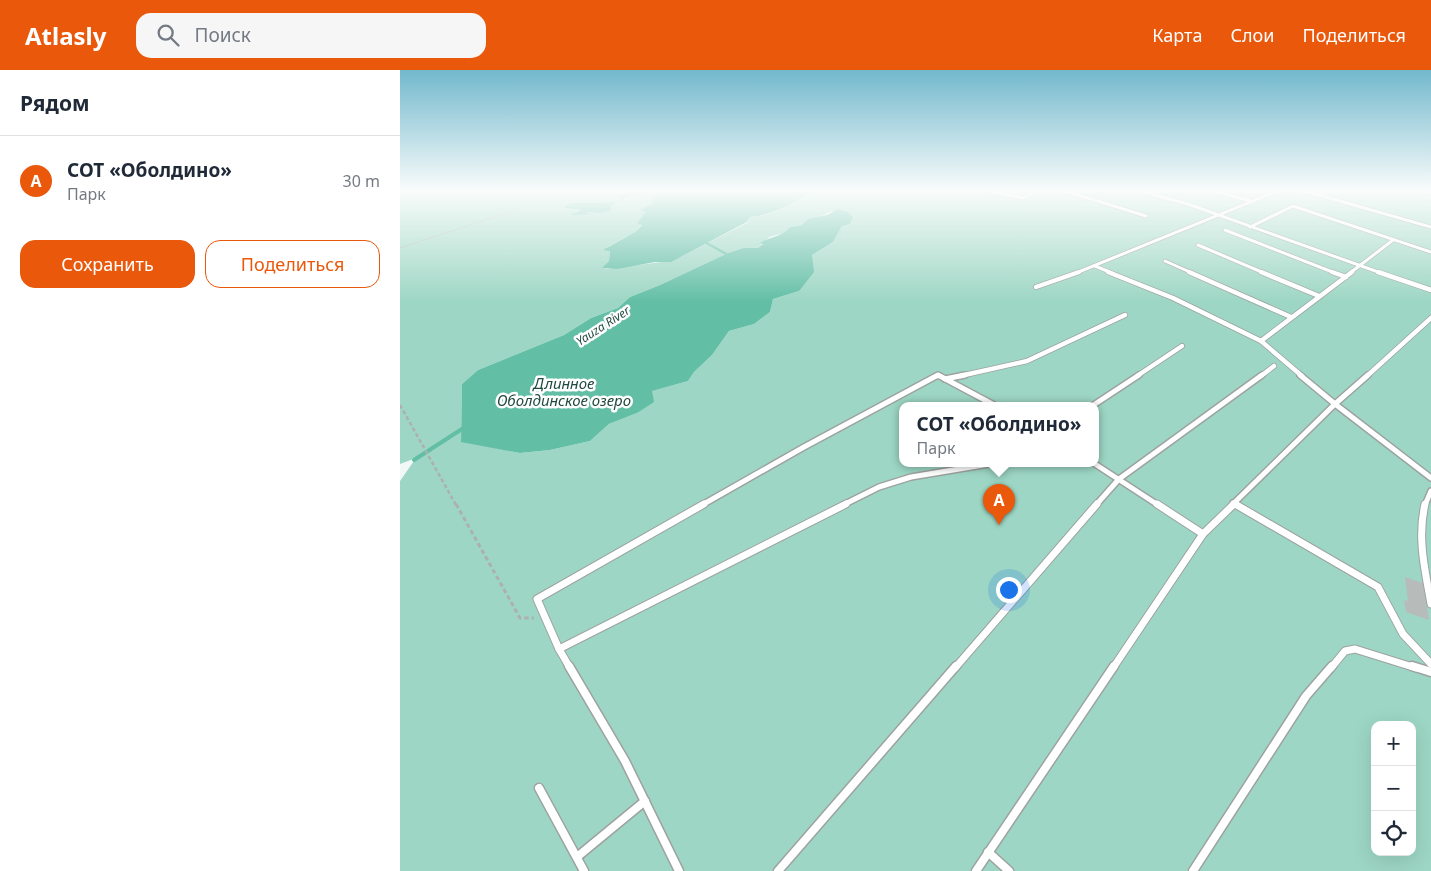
<!DOCTYPE html>
<html lang="ru">
<head>
<meta charset="utf-8">
<style>
	body { margin:0; font-family:"Noto Sans",sans-serif; background:#f6f6f7; color:#1f2937 }
	.controls { position:absolute; right:15px; bottom:15px; display:grid; overflow:hidden; border-radius:10px; box-shadow:0 5px 20px #0002 }
	.controls button { width:45px; height:45px; display:grid; place-items:center; padding:0; border:0; border-bottom:1px solid #e0e1e3; background:#fff; color:#1f2937; font:25px sans-serif }
	.you { position:absolute; left:608px; top:519px; width:18px; height:18px; margin:-12px; border:4px solid #fff; border-radius:50%; background:#1a73e8; box-shadow:0 0 0 8px #1a73e833 }
	.badge { display:grid; place-items:center; width:32px; height:32px; border-radius:50%; background:#ea580c; color:#fff; font-size:16px; font-weight:700 }
	.pin { position:absolute; translate:-50% -41px; filter:drop-shadow(0 1px 2px #0008) }
	.pin::after { content:''; position:absolute; top:26px; width:18px; height:15px; background:inherit; clip-path:polygon(0 0,100% 0,50% 100%) }
	.popup { position:absolute; left:499px; top:332px; width:200px; height:65px; box-sizing:border-box; display:grid; place-content:center; border-radius:10px; background:#fff; filter:drop-shadow(0 1px 4px #0005); font-size:16px; white-space:nowrap; color:#747a83 }
	.popup b { font-size:19px; color:#1f2937 }
	.popup::after { content:''; position:absolute; left:50%; top:100%; margin-left:-10px; border:10px solid transparent; border-top-color:#fff }
	.list { margin:0; padding:0; list-style:none }
	h2 { display:flex; justify-content:space-between; align-items:center; height:65px; margin:0; padding:0 20px; font-size:21px }
	h2 small { font-size:16px; font-weight:400; color:#747a83 }
	.list li { display:grid; grid-template-columns:32px 1fr auto; gap:15px; align-items:center; box-sizing:border-box; height:90px; padding:0 20px; border-top:1px solid #e0e1e3 }
	.list b { display:block; font-size:19px; white-space:nowrap }
	.list p { margin:0; font-size:16px; white-space:nowrap; color:#747a83 }
	.list em { font-size:16px; font-style:normal; color:#747a83 }
	.actions { display:flex; gap:10px; padding:15px 20px }
	.actions a { flex:1; padding:11px 0; border:1px solid #ea580c; border-radius:15px; text-align:center; font-size:18px; color:#ea580c }
	.actions .main { background:#ea580c; color:#fff }
	.icon { flex:none; width:28px; height:28px; fill:none; stroke:currentColor; stroke-width:2; stroke-linecap:round; stroke-linejoin:round }
	.map { position:relative; flex:none; width:1031px; height:801px; overflow:hidden }
	header { display:flex; align-items:center; gap:30px; box-sizing:border-box; height:70px; padding:0 25px; background:#ea580c; color:#fff }
	header strong { font-size:24px }
	nav { display:flex; gap:28px; margin-inline-start:auto; font-size:18px }
	.search { width:350px; height:45px; background:#f6f6f7; display:flex; align-items:center; gap:12px; box-sizing:border-box; padding:0 18px; border-radius:15px; color:#747a83; font-size:19px }
	main { display:flex }
	aside { flex:1; background:#fff }
	.map>svg:first-child { display:block }
	.green { fill:#9dd6c4; fill-rule:evenodd }
	.water { fill:#62bea5 }
	.lines { fill:none; stroke-linecap:round; stroke-linejoin:round }
	.stream-far1 { stroke:#62bea5; stroke-width:2.5 }
	.stream { stroke:#62bea5; stroke-width:4 }
	.building { fill:#b7bcba }
	.service-far4-casing { stroke:#9da2a0; stroke-width:4.5 }
	.service-far3-casing { stroke:#9da2a0; stroke-width:6 }
	.service-far2-casing { stroke:#9da2a0; stroke-width:8 }
	.service-far1-casing { stroke:#9da2a0; stroke-width:9 }
	.service-casing { stroke:#9da2a0; stroke-width:11 }
	.path-far2 { stroke:#acb1af; stroke-width:1; stroke-dasharray:2.5 1; stroke-linecap:butt }
	.path-far1 { stroke:#acb1af; stroke-width:2.5; stroke-dasharray:4 2.5; stroke-linecap:butt }
	.path { stroke:#acb1af; stroke-width:3; stroke-dasharray:4.5 3; stroke-linecap:butt }
	.service-far4 { stroke:#fff; stroke-width:3 }
	.service-far3 { stroke:#fff; stroke-width:4.5 }
	.service-far2 { stroke:#fff; stroke-width:5 }
	.service-far1 { stroke:#fff; stroke-width:7 }
	.service { stroke:#fff; stroke-width:8 }
	.labels { text-anchor:middle; stroke-width:5; stroke-linejoin:round; paint-order:stroke }
	.far-water-label { font-size:12px; font-style:italic; fill:#214a3f; stroke:#fff }
	.water-label { font-size:15px; font-style:italic; fill:#214a3f; stroke:#fff }
</style>
</head>
<body>
<header>
<strong>Atlasly</strong>
<div class="search"><svg class="icon" aria-label="search" viewBox="0 0 24 24"><circle cx="10" cy="10" r="6"/><path d="M15 15l6 6"/></svg>Поиск</div>
<nav><a>Карта</a><a>Слои</a><a>Поделиться</a></nav>
</header>
<main>
<aside>
<h2>Рядом<small></small></h2>
<ul class="list">
<li><span class="badge">A</span><div><b>СОТ «Оболдино»</b><p>Парк</p></div><em>30 m</em></li>
</ul>
<div class="actions"><a class="main">Сохранить</a><a>Поделиться</a></div>
</aside>
<div class="map">
<svg width="1031" height="801" viewBox="0 0 1031 801">
	<rect width="100%" height="100%" fill="#f2f8f6"/>
	<path class="green" d="M 0,120 L 234,120 L 223,124 L 220,130 L 214,132 L 171,133 L 165,138 L 181,140 L 176,142 L 190,143 L 183,142 L 199,143 L 211,139 L 212,135 L 232,124 L 258,123 L 253,133 L 241,140 L 247,142 L 237,153 L 242,154 L 235,162 L 206,178 L 210,181 L 209,191 L 203,198 L 208,199 L 269,191 L 280,187 L 347,153 L 350,147 C 375,146 394,132 415,120 L 1031,120 L 1031,801 L 0,801 L 0,411 L 16,388 L 0,394 ZM 432,141 L 442,156 L 433,172 L 412,185 L 399,221 L 373,229 L 370,242 L 354,254 L 329,261 L 312,285 L 294,302 L 288,311 L 251,321 L 237,343 L 209,354 L 190,371 L 150,380 L 120,383 L 61,371 L 62,314 L 78,300 L 164,265 L 191,248 L 218,238 L 230,227 L 260,215 L 328,183 L 343,178 L 358,178 L 369,167 L 387,162 L 390,157 L 402,155 ZM 503,336 L 695,336 L 695,394 L 503,394 ZM 975,655 L 1012,655 L 1012,782 L 975,782 Z"/>
	<g class="water">
		<path d="M 234,120 L 415,120 C 394,132 375,145 350,147 L 347,152 L 271,192 L 255,192 L 217,199 L 202,198 L 209,191 L 210,181 L 203,180 L 235,162 L 242,155 L 237,153 L 246,142 L 240,140 L 253,133 L 252,130 L 258,123 L 232,124 L 212,135 L 210,141 L 199,143 L 184,142 L 190,144 L 171,145 L 181,140 L 165,138 L 165,136 L 171,133 L 214,132 L 220,130 L 222,124 Z"/>
		<path d="M 438,139 L 447,142 L 453,147 L 450,154 L 442,156 L 433,172 L 412,185 L 414,202 L 399,221 L 373,229 L 370,242 L 354,254 L 329,261 L 312,285 L 294,302 L 288,311 L 252,321 L 254,332 L 237,343 L 209,354 L 190,371 L 150,380 L 120,383 L 61,372 L 62,314 L 78,300 L 164,265 L 191,248 L 218,238 L 230,227 L 260,215 L 328,183 L 343,178 L 358,178 L 363,174 L 360,173 C 369,167 384,166 390,157 L 402,155 L 408,149 L 427,145 Z"/>
	</g>
	<g class="lines">
		<polyline class="stream-far1" points="303,171 330,186"/>
		<polyline class="stream" points="14,390 65,357"/>
	</g>
	<polygon class="building" points="1005,507 1023,513 1029,550 1006,542 1004,530 1008,531"/>
	<g class="lines">
		<defs>
			<g id="service-far4">
				<polyline points="584,120 623,128 639,120"/>
				<polyline points="662,120 746,146"/>
				<polyline points="736,120 788,134 981,203"/>
				<polyline points="810,120 851,131"/>
				<polyline points="879,120 905,121 1031,157"/>
				<polyline points="850,157 893,136 1031,182"/>
				<polyline points="825,160 935,203"/>
				<polyline points="798,175 864,203"/>
				<polyline points="765,191 792,203"/>
				<polyline points="695,196 712,203"/>
				<polyline points="676,203 880,120"/>
				<polyline points="950,203 993,170"/>
			</g>
			<g id="service-far3">
				<polyline points="708,202 773,228 861,271 902,306"/>
				<polyline points="789,202 891,247"/>
				<polyline points="861,202 919,226"/>
				<polyline points="932,202 946,207"/>
				<polyline points="978,202 1031,220"/>
				<polyline points="636,217 679,202"/>
				<polyline points="861,271 952,202"/>
				<polyline points="537,306 539,306"/>
				<polyline points="560,306 627,291 725,245"/>
				<polyline points="737,306 782,276"/>
				<polyline points="861,306 874,296"/>
				<polyline points="967,306 1031,248"/>
			</g>
			<g id="service-far2">
				<polyline points="900,305 935,334 1031,408"/>
				<polyline points="545,309 565,305"/>
				<polyline points="692,336 739,305"/>
				<polyline points="695,394 758,435"/>
				<polyline points="833,433 837,435"/>
				<polyline points="302,435 404,377 538,305 596,336"/>
				<polyline points="443,435 479,417 511,407 589,394"/>
				<polyline points="696,435 719,409 862,305"/>
				<polyline points="832,435 935,334 968,305"/>
				<polyline points="1025,435 1031,421"/>
			</g>
			<g id="service-far1">
				<polyline points="757,434 803,464"/>
				<polyline points="835,434 978,517 1003,564 1031,594"/>
				<path d="M 1025,434 C 1017,468 1025,500 1031,534"/>
				<polyline points="159,579 446,434"/>
				<polyline points="170,598 159,579 137,529 304,434"/>
				<polyline points="555,598 697,434"/>
				<polyline points="713,598 803,464 834,434"/>
				<polyline points="931,598 945,581 955,579 1016,598"/>
			</g>
			<g id="service">
				<polyline points="169,596 225,691 279,801"/>
				<polyline points="1012,596 1031,602"/>
				<polyline points="139,718 184,801"/>
				<polyline points="588,782 609,801"/>
				<polyline points="177,787 245,731"/>
				<polyline points="378,801 556,596"/>
				<polyline points="576,801 714,596"/>
				<polyline points="793,801 906,626 932,596"/>
			</g>
		</defs>
		<use href="#service-far4" class="service-far4-casing"/>
		<use href="#service-far3" class="service-far3-casing"/>
		<use href="#service-far2" class="service-far2-casing"/>
		<use href="#service-far1" class="service-far1-casing"/>
		<use href="#service" class="service-casing"/>
		<polyline class="path-far2" points="0,178 116,140"/>
		<polyline class="path-far1" points="0,335 56,435"/>
		<polyline class="path" points="56,434 120,548 134,548"/>
		<use href="#service-far4" class="service-far4"/>
		<use href="#service-far3" class="service-far3"/>
		<use href="#service-far2" class="service-far2"/>
		<use href="#service-far1" class="service-far1"/>
		<use href="#service" class="service"/>
	</g>
	<linearGradient id="sky" x2="0" y2="1"><stop stop-color="#72b8cd"/><stop offset="0.52" stop-color="#f9fcfb"/><stop offset="1" stop-color="#f9fcfb" stop-opacity="0"/></linearGradient>
	<rect width="1031" height="232" fill="url(#sky)"/>
	<g class="labels">
		<g class="far-water-label">
			<text transform="translate(203 256) rotate(-33)" y="4">Yauza River</text>
		</g>
		<g class="water-label">
			<text x="164" y="319">Длинное<tspan x="164" dy="17">Оболдинское озеро</tspan></text>
		</g>
	</g>
</svg>
<div class="controls">
<button>+</button>
<button>−</button>
<button><svg class="icon" aria-label="locate" viewBox="0 0 24 24"><circle cx="12" cy="12" r="6"/><path d="M12 2v4M12 18v4M2 12h4M18 12h4"/></svg></button>
</div>
<div class="you"></div>
<div class="pin badge" style="left:599px;top:455px">A</div>
<div class="popup"><b>СОТ «Оболдино»</b>Парк</div>
</div>
</main>
</body>
</html>
